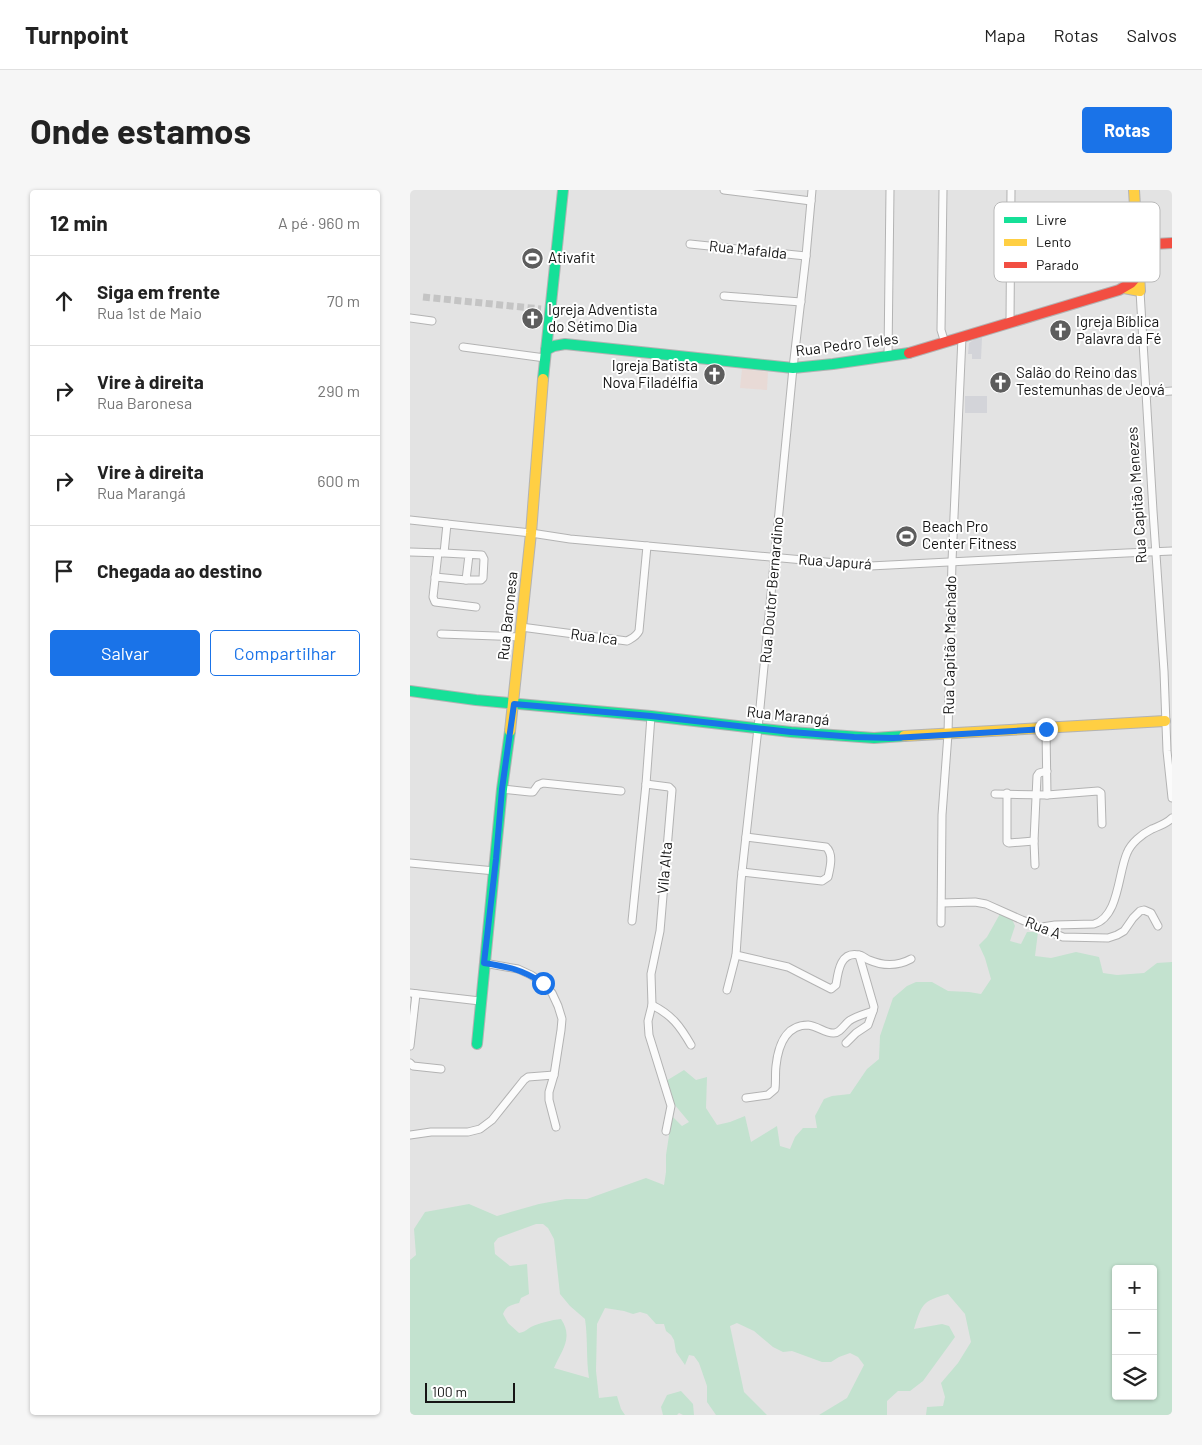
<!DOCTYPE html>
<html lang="pt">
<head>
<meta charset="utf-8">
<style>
	body { margin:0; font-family:Barlow,sans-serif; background:#f6f6f6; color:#222 }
	.controls { position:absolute; right:15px; bottom:15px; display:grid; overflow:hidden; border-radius:5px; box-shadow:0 1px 4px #0004 }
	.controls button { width:45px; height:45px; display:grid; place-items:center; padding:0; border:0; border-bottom:1px solid #e0e0e0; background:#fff; color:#222; font:25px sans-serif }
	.scale { position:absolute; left:15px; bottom:12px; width:90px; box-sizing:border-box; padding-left:5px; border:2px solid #151515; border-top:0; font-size:14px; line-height:18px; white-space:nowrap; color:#151515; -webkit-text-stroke:4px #fff; paint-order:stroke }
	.stop { position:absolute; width:15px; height:15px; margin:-11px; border:4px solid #1a73e8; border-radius:50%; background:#fff }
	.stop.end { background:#1a73e8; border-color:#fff; box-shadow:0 1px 5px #0008 }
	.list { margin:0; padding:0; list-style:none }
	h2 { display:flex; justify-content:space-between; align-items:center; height:65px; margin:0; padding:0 20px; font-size:21px }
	h2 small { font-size:16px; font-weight:400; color:#767676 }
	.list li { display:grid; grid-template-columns:32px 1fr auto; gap:15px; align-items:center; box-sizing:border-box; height:90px; padding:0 20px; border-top:1px solid #e0e0e0 }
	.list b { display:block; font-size:19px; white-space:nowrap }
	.list p { margin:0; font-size:16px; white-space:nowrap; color:#767676 }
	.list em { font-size:16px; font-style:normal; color:#767676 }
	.actions { display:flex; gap:10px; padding:15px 20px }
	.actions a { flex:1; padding:11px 0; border:1px solid #1a73e8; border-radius:5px; text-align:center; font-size:18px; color:#1a73e8 }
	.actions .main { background:#1a73e8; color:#fff }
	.icon { flex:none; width:28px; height:28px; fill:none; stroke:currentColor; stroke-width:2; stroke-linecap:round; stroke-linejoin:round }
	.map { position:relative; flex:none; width:762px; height:1225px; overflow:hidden; border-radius:5px }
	header { display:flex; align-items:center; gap:30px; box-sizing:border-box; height:70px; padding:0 25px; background:#fff; border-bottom:1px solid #e0e0e0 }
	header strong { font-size:24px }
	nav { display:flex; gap:28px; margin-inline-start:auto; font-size:18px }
	.intro { display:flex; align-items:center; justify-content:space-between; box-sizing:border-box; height:120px; padding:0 30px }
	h1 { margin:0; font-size:35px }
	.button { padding:12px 22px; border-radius:5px; background:#1a73e8; color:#fff; font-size:18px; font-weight:700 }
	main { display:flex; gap:30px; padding:0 30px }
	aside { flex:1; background:#fff; border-radius:5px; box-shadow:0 1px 4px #0004 }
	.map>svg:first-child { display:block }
	.built { fill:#d3d4d9 }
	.education { fill:#e8dad6 }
	.green { fill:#c3e2cf; fill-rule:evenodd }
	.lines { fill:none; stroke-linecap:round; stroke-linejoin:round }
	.street-tunnel { stroke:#c4c4c4; stroke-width:7; stroke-dasharray:7 3.5; stroke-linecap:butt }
	.street-casing { stroke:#b3b3b3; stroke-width:9 }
	.fast-casing { stroke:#b3b3b3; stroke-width:12 }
	.slow-casing { stroke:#b3b3b3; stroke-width:12 }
	.jam-casing { stroke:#b3b3b3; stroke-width:12 }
	.street { stroke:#fbfbfb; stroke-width:7 }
	.fast { stroke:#16e098; stroke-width:10 }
	.slow { stroke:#ffcf43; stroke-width:10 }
	.jam { stroke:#f24e42; stroke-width:10 }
	.route { stroke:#1a73e8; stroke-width:6 }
	.labels { text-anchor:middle; stroke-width:4; stroke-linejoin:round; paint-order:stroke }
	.street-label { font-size:15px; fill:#151515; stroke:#fff }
	.poi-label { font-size:15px; fill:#151515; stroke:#fff; text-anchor:start }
	.key { fill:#fff; stroke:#b9b9b9; stroke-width:1 }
	.key-label { font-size:14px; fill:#151515 }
</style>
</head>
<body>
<header>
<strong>Turnpoint</strong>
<nav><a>Mapa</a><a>Rotas</a><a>Salvos</a></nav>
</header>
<div class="intro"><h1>Onde estamos</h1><a class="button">Rotas</a></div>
<main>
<aside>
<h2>12 min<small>A pé · 960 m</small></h2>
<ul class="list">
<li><svg class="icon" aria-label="ahead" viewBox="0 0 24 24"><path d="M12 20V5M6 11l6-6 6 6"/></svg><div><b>Siga em frente</b><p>Rua 1st de Maio</p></div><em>70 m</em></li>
<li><svg class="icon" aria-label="right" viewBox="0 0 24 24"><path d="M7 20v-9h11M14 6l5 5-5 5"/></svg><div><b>Vire à direita</b><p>Rua Baronesa</p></div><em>290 m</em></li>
<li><svg class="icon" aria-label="right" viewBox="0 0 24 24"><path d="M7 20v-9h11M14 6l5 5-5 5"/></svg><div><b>Vire à direita</b><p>Rua Marangá</p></div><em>600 m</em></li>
<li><svg class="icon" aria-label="arrive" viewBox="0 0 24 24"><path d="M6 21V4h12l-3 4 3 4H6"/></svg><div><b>Chegada ao destino</b></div></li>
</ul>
<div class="actions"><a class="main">Salvar</a><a>Compartilhar</a></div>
</aside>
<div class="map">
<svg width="762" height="1225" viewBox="0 0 762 1225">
	<rect width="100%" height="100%" fill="#e3e3e3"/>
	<g class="built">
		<polygon points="572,148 571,169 562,169 562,164 558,164 559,153 565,149"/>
		<rect x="555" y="206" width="22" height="17"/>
	</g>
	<polygon class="education" points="332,179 358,182 357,200 330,198"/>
	<g class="green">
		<path d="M 591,722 L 601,727 L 605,736 L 600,751 L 611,754 L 617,742 L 628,742 L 625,766 L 641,768 L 666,762 L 689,767 L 693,783 L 707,785 L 734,783 L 747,773 L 762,772 L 762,1225 L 516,1225 L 517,1217 L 533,1216 L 535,1207 L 531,1193 L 548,1173 L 561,1152 L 555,1124 L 538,1104 C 512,1111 512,1114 504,1139 L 532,1134 L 539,1136 L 545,1147 L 513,1191 L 500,1201 L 488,1201 L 477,1211 L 477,1225 L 409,1225 L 437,1208 L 454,1175 L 448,1167 L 440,1163 L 429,1167 L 421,1172 L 412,1172 L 382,1161 L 373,1162 L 363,1157 L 344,1141 L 327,1133 L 320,1136 L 334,1202 L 357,1225 L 306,1225 L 297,1212 L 297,1196 L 289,1173 L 284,1166 L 279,1165 L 275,1175 L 266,1162 L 264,1150 L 261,1145 L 256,1141 L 254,1134 L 246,1134 L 237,1124 L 230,1122 L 223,1124 L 214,1121 L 195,1118 L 187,1134 L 186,1181 L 189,1208 L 207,1206 L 211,1219 L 215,1225 L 0,1225 L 0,1070 L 6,1065 L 4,1039 L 15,1022 L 59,1014 L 87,1026 L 129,1014 L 156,1009 L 177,1009 L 236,988 L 254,995 L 256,982 L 256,965 L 262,926 L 272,936 L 279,932 L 264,914 L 256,891 L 274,880 L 286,890 L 297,887 L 296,918 L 307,935 L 320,932 L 335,926 L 341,952 L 367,936 L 370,956 L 380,959 L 385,947 L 393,938 L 407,938 L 405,926 L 414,909 L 422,906 L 440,904 L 457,879 L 469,869 L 470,846 L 483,808 L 497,796 L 506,792 L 522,792 L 538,801 L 559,802 L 571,804 L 581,789 L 575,768 L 569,755 L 577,747 ZM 126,1034 L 133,1034 L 138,1038 L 144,1049 L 150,1104 L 160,1116 L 175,1129 C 178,1149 176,1169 179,1188 L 144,1178 C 151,1161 164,1148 151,1129 C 142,1130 129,1133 121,1137 C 116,1140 115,1142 109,1143 L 98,1133 L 93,1124 C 96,1116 101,1115 109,1113 L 111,1108 L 119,1104 L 117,1074 L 100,1076 L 85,1064 L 84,1053 L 88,1048 ZM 706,1079 L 743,1079 L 743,1206 L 706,1206 Z"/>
		<polygon points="271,1201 283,1214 284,1225 273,1225 269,1223 267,1225 253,1225 251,1217 257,1205"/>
	</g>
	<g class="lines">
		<polyline class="street-tunnel" points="13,107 131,119"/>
		<defs>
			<g id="street">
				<polyline points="314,0 401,11"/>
				<polyline points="533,0 531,140 535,153"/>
				<polyline points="280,54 396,66"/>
				<polyline points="730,101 743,321 754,481 757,561 762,608"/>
				<polyline points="314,106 391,112"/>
				<polyline points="0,128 22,131"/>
				<polyline points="600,132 601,0"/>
				<polyline points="53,157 135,168"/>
				<polyline points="478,166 480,0"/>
				<polyline points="736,203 762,201"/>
				<polyline points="0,330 121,343 160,349 460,376 716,363 762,361"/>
				<polyline points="37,334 34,363 72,365 74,369 73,388 71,390 56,390 59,365"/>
				<polyline points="0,362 32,363"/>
				<polyline points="28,363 23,407 25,412 66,417"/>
				<polyline points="25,387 56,390"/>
				<path d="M 111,437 L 217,451 C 222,448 226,447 229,441 L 237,356"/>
				<polyline points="31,444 110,447"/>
				<polyline points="636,539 637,605"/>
				<polyline points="236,594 259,597 262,600 250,741 241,784 242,815 238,831 239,845 261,916 256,941"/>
				<polyline points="92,599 120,602 123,602 128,595 133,593 211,601"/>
				<polyline points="597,603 597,652 599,653 624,651"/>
				<polyline points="585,604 637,605 688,601 691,603 692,634"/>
				<polyline points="0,673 85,681"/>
				<polyline points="625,675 624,651 627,586 629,583 637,581"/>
				<path d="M 332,682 L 412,691 L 418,687 C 420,678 424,664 416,657 L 336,647"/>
				<polyline points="532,713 565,712 576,714 612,730 653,747 698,748 707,745 714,741 723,728 730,721 734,720 741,723 748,736"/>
				<polyline points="222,731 236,594 241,526"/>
				<polyline points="531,733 532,625 538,544 542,371 552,147"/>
				<path d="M 632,737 L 645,735 L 684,734 C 709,727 708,683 717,663 C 721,653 732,644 742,639 C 749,636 756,634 762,628"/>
				<path d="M 326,765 L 378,777 L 421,799 L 426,795 C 428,782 430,761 449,765 C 452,765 456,769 459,770 C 473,776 488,776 501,769"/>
				<polyline points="74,773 108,779 121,785 133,793 142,803 148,816 152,829 151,840 144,885 139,902 139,910 146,937"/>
				<polyline points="317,800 326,765 331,691 348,538 383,178 396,66 402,0"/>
				<polyline points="0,803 70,811"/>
				<path d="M 242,815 C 262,825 270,836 281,855"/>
				<polyline points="436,853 446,843 458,835 463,821"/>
				<polyline points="0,856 6,804"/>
				<polyline points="0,873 3,876 31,879"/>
				<path d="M 336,908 L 358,905 L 365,899 C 366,891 365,884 366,876 C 368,857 375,835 398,835 C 408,836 416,844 424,843 C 430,843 434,835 439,831 C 446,826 455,824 463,821 L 464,817 L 449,765"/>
				<polyline points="0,945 21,942 58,942 70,939 82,930 114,890 118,887 144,885"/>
			</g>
			<g id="fast">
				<polyline points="136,160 144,156 155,154 383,178 423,174 499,163"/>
				<polyline points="133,189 153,0"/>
				<polyline points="0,501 66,510 241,526 381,542 464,548 494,546"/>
				<polyline points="67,854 92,599 100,541"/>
			</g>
			<g id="slow">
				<polyline points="714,98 730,101 724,0"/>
				<polyline points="100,541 121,343 133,189"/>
				<polyline points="494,546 755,531"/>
			</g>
			<g id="jam">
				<polyline points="727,55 762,53"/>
				<polyline points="499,163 709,100 721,93 729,84"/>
			</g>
		</defs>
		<use href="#street" class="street-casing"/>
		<use href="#fast" class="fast-casing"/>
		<use href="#slow" class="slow-casing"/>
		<use href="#jam" class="jam-casing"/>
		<use href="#street" class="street"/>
		<use href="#fast" class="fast"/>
		<use href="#slow" class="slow"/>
		<use href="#jam" class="jam"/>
	</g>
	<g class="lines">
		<path class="route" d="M 133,793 C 111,779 99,777 74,773 L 86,669 L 92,599 L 104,514 L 241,526 L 381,542 L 444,547 L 483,548 L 636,539"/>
	</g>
	<defs>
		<symbol id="stadium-disc" viewBox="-11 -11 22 22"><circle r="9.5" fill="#5d5d5d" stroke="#fff"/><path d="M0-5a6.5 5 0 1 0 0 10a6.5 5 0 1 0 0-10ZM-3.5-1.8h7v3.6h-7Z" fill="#fff"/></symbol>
		<symbol id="church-disc" viewBox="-11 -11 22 22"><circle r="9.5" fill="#5d5d5d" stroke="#fff"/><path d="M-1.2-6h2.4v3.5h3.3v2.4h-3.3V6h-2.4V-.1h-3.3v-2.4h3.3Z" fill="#fff"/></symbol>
	</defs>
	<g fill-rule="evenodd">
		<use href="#stadium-disc" x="110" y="56" width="25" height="25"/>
		<use href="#church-disc" x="110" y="116" width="25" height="25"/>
		<use href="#church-disc" x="638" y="128" width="25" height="25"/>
		<use href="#church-disc" x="292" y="172" width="25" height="25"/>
		<use href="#church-disc" x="578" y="180" width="25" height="25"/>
		<use href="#stadium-disc" x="484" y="334" width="25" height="25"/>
	</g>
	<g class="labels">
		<g class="street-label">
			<text transform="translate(338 60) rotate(6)" y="5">Rua Mafalda</text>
			<text transform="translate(437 155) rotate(-7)" y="5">Rua Pedro Teles</text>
			<text transform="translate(727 305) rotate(-94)" y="5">Rua Capitão Menezes</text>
			<text transform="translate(425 372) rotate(4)" y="5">Rua Japurá</text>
			<text transform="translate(362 400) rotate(-85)" y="5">Rua Doutor Bernardino</text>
			<text transform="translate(98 426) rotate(-84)" y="5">Rua Baronesa</text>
			<text transform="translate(184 447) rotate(7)" y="5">Rua Ica</text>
			<text transform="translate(540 455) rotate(-89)" y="5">Rua Capitão Machado</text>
			<text transform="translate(378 526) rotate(6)" y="5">Rua Marangá</text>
			<text transform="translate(255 678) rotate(-85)" y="5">Vila Alta</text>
			<text transform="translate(633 738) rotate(21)" y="5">Rua A</text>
		</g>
		<g class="poi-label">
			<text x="138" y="73">Ativafit</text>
			<text x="138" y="125">Igreja Adventista<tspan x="138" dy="17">do Sétimo Dia</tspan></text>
			<text x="666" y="137">Igreja Bíblica<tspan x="666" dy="17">Palavra da Fé</tspan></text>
			<text x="288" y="181" text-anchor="end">Igreja Batista<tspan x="288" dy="17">Nova Filadélfia</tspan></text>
			<text x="606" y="188">Salão do Reino das<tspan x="606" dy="17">Testemunhas de Jeová</tspan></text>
			<text x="512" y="342">Beach Pro<tspan x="512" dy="17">Center Fitness</tspan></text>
		</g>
	</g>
	<rect x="584" y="12" width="166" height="80" rx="8" class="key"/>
	<rect x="594" y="27" width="23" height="6" fill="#16e098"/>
	<rect x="594" y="49" width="23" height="7" fill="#ffcf43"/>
	<rect x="594" y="72" width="23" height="6" fill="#f24e42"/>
	<g class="key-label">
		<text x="626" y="35">Livre</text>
		<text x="626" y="57">Lento</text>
		<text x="626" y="80">Parado</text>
	</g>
</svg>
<div class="controls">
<button>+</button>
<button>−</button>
<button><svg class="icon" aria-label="layers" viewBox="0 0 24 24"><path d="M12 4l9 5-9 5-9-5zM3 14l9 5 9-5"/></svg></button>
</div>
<div class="scale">100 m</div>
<div class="stop" style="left:133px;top:793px"></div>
<div class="stop end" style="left:636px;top:539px"></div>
</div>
</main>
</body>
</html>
